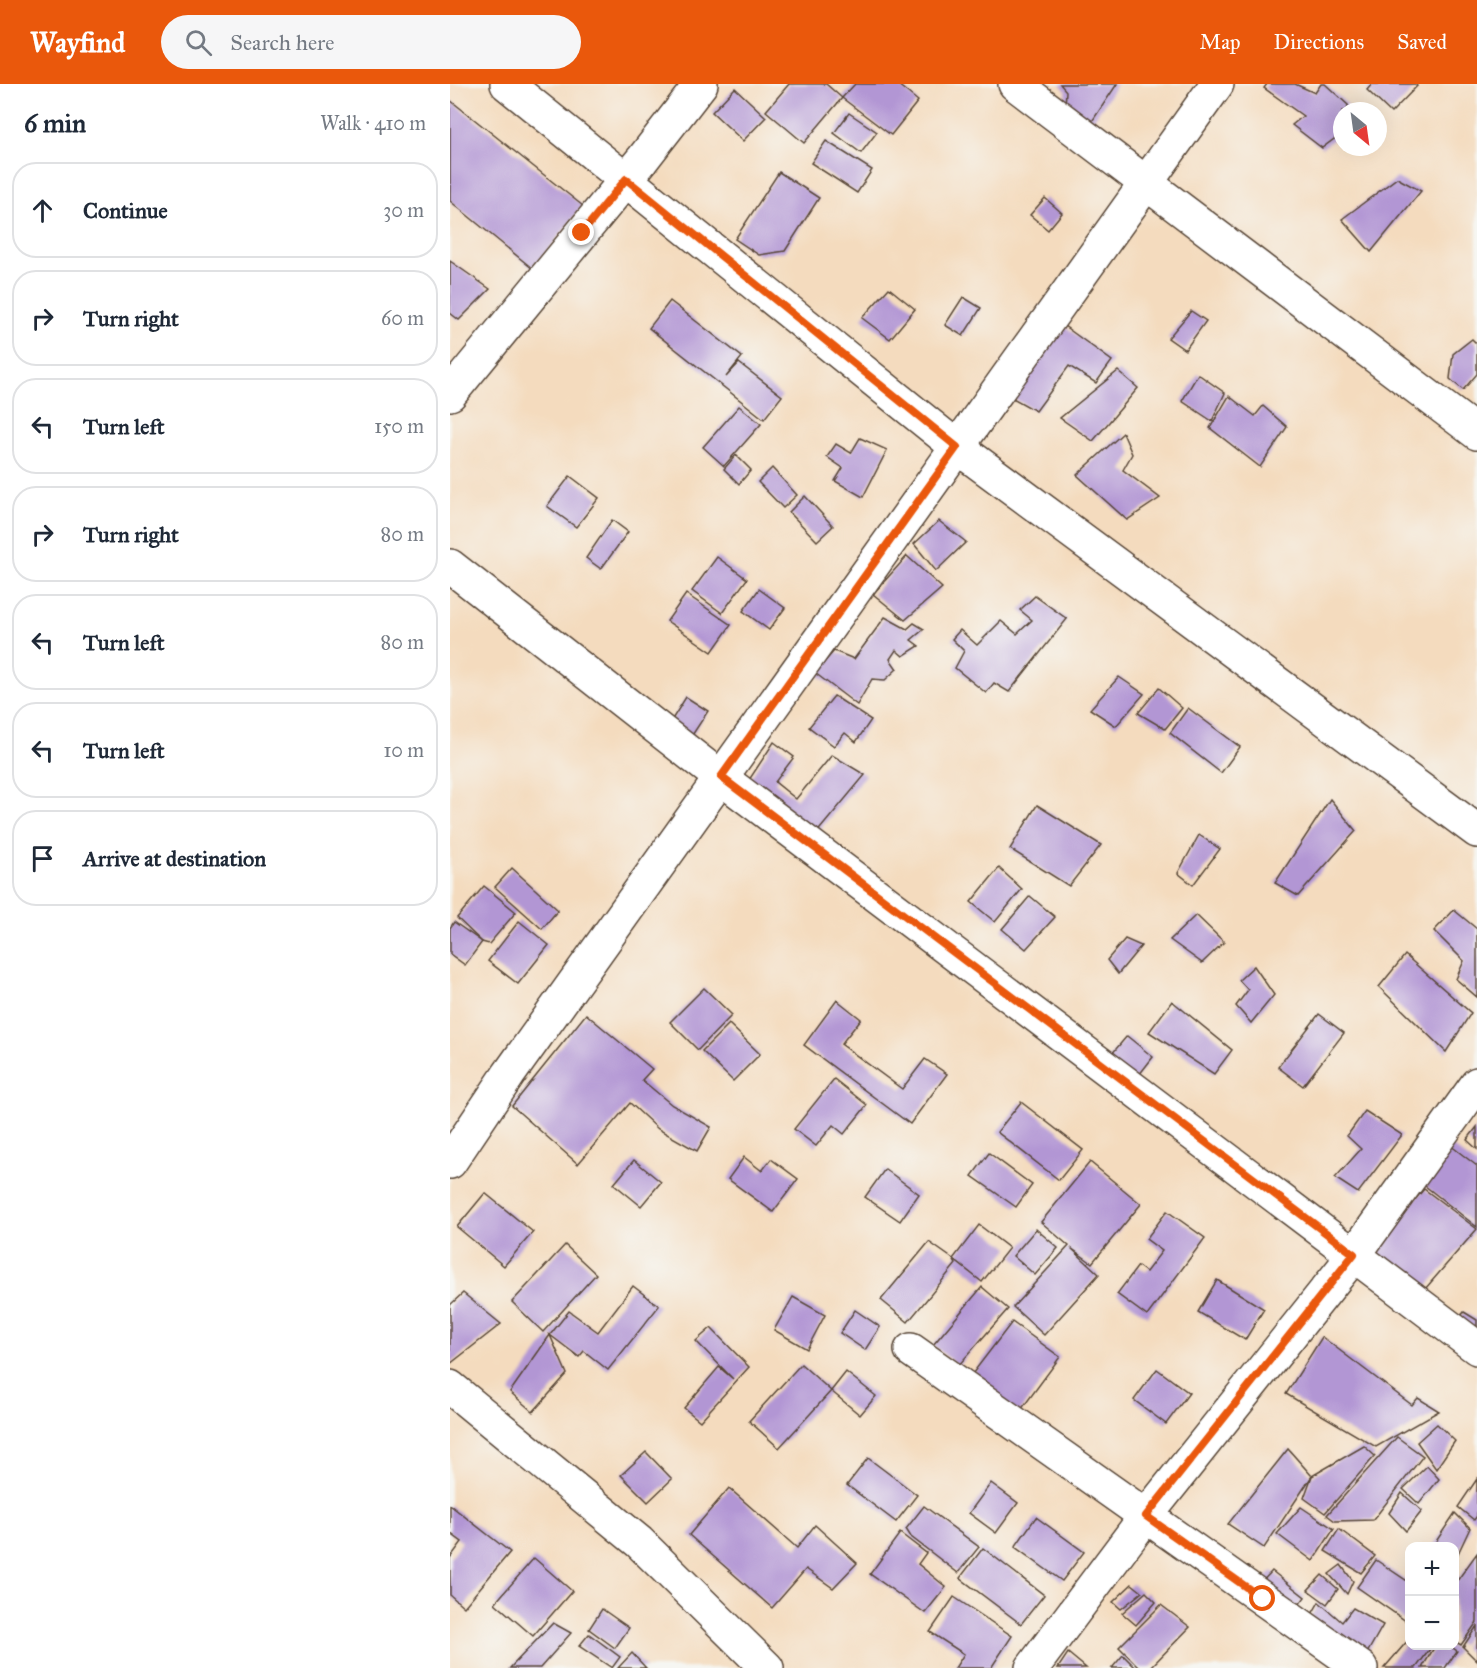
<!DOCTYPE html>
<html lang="en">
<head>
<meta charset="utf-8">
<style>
	body { margin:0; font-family:"IM FELL Great Primer",serif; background:#f6f6f7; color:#1f2937 }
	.controls { position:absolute; right:18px; bottom:18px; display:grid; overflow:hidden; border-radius:12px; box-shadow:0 6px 24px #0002 }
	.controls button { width:54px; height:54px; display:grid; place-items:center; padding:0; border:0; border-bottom:2px solid #e0e1e3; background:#fff; color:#1f2937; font:30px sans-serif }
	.compass { position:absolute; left:883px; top:18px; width:54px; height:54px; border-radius:50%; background:#fff; box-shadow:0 6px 24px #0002; rotate:151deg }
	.stop { position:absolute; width:18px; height:18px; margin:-14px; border:4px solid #ea580c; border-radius:50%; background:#fff }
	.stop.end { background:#ea580c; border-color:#fff; box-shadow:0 2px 6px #0008 }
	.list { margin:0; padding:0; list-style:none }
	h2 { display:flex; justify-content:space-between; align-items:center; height:78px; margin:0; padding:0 24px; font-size:26px }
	h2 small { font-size:20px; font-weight:400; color:#747a83 }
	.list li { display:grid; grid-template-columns:39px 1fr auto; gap:18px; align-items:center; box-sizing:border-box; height:96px; margin:0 12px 12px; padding:0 12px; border:2px solid #e0e1e3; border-radius:24px }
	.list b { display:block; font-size:22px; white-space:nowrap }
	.list em { font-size:20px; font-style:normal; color:#747a83 }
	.icon { flex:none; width:33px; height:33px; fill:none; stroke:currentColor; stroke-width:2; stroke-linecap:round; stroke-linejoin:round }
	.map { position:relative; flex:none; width:1027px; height:1584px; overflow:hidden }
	header { display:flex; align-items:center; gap:36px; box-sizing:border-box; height:84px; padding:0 30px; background:#ea580c; color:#fff }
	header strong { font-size:28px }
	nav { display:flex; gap:33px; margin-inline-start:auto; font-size:21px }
	.search { width:420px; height:54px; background:#f6f6f7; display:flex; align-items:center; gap:15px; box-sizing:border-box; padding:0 21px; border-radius:33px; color:#747a83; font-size:22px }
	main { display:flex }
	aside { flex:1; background:#fff }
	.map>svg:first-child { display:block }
	.building { fill:#b296d4 }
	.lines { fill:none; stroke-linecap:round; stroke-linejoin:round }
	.minor-casing { stroke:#574536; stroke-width:36 }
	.tertiary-casing { stroke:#574536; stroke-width:36 }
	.minor { stroke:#fff; stroke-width:33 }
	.tertiary { stroke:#fff; stroke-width:33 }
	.route { stroke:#ea580c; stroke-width:8 }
</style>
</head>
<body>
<header>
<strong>Wayfind</strong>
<div class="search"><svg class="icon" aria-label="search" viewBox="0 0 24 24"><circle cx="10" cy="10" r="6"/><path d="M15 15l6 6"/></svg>Search here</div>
<nav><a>Map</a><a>Directions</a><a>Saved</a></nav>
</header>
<main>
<aside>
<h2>6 min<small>Walk · 410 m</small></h2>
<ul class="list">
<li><svg class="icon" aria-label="ahead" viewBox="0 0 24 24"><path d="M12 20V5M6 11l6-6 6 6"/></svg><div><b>Continue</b></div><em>30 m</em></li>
<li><svg class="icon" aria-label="right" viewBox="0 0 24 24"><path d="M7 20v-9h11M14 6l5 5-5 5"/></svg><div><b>Turn right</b></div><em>60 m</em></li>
<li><svg class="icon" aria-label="left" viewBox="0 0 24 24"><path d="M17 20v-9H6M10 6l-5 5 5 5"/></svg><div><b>Turn left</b></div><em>150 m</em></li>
<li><svg class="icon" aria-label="right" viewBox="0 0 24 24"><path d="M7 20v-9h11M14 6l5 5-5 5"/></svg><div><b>Turn right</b></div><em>80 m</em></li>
<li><svg class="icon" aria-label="left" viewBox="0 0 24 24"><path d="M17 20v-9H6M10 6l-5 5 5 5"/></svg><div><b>Turn left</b></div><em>80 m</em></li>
<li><svg class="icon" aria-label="left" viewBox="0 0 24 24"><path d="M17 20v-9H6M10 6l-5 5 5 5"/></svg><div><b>Turn left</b></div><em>10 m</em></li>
<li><svg class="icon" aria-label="arrive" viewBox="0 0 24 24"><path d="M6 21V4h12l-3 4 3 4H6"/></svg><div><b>Arrive at destination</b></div></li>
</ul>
</aside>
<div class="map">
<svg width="1027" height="1584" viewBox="0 0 1027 1584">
	<rect width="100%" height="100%" fill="#f6f6f2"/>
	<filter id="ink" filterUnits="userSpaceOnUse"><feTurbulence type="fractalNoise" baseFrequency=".0167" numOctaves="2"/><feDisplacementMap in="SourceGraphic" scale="12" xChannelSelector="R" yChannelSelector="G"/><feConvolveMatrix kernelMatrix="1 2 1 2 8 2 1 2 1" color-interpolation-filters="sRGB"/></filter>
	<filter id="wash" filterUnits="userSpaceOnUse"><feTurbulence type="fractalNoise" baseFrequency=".008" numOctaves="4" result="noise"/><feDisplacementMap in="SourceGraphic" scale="24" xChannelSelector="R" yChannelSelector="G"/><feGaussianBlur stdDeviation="1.35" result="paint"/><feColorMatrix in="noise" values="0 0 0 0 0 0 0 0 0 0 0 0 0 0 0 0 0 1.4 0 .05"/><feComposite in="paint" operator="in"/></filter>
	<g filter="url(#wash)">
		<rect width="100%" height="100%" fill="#f4dbbe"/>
		<g id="blocks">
			<g class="building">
				<polygon points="339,0 376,0 392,14 354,59 316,27"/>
				<polygon points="405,0 447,0 468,17 441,51 392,14"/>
				<polygon points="610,0 667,0 639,42 615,24 616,7"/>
				<polygon points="817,0 845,0 865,9 871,0 875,0 898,21 897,27 892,27 892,49 872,64 842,41 853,32 814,4"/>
				<polygon points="922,0 965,0 967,2 941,29 917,6"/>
				<polygon points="285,4 316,33 293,57 262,28"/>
				<polygon points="0,16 133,122 83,185 0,117"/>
				<polygon points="399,29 427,48 411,69 384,49"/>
				<polygon points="376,57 422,86 407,109 361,79"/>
				<polygon points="329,88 369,114 335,167 309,171 285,155"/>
				<polygon points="947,94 971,107 921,168 892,135"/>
				<polygon points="595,114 612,129 598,146 580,131"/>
				<polygon points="0,177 40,205 9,236 0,229"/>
				<polygon points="439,204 465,225 440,255 412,234"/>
				<polygon points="513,213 531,224 513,252 495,241"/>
				<polygon points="220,217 292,273 276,293 289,279 332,312 314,335 199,244"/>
				<polygon points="741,227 756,237 735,266 718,254"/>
				<polygon points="610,239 662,277 646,299 619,282 586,327 559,312"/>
				<polygon points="1022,255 1027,260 1027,290 1013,306 1000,295 1003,270"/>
				<polygon points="668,287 688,304 643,357 610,334"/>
				<polygon points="748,290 775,309 762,337 732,317"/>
				<polygon points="779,312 805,332 813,322 837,343 810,383 760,344"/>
				<polygon points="289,322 311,340 274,382 253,363"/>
				<polygon points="673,349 682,370 673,386 710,414 677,436 627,391"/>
				<polygon points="410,354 437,366 413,413 385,397 393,384 377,373 386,360 401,369"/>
				<polygon points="286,371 301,386 289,400 274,385"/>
				<polygon points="322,384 347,411 333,424 308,398"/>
				<polygon points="120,392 149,414 126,443 97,422"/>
				<polygon points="355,412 383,442 367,457 339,428"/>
				<polygon points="162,436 178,448 151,485 136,474"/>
				<polygon points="489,437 516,458 486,487 464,460"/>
				<polygon points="457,472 492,504 455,536 423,510"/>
				<polygon points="267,473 297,495 272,529 242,507"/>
				<polygon points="309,505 335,524 319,546 293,527"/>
				<polygon points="236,510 281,541 262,568 217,537"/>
				<polygon points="585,512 617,535 559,608 544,599 536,609 505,584 514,567 502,555 510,546 527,561 551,537 567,550 582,536 570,526"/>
				<polygon points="435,533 457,545 464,539 474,545 461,556 469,562 453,572 446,566 440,575 447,585 435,596 422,595 407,621 365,589 384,567 404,575"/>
				<polygon points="669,593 694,610 666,642 640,625"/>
				<polygon points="709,604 732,624 715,645 688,629"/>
				<polygon points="384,612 421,636 406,658 395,649 384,662 359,643"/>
				<polygon points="236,613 258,627 237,659 216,645"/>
				<polygon points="738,624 790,663 771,689 720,649"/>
				<polygon points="324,658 344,673 325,698 346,715 382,671 415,691 365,751 295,702"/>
				<polygon points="880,715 906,747 848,812 825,799"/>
				<polygon points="587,721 651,761 619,802 560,765"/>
				<polygon points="749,751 770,765 743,801 728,789"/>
				<polygon points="62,784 108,826 92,845 45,803"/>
				<polygon points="549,784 572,805 545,838 521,818"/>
				<polygon points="34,802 66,828 39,860 32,858 7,834"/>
				<polygon points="580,812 605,833 576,865 552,845"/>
				<polygon points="1004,826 1027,845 1027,913 1006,895 1014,877 984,847"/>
				<polygon points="746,831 774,858 752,879 720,856"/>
				<polygon points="69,837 99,861 68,900 38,877"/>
				<polygon points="4,838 32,858 15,881 0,870 0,844"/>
				<polygon points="675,855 691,862 668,890 657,876"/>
				<polygon points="955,871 1021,929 996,968 929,903"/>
				<polygon points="804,882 824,911 801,939 786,922 798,906 789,896"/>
				<polygon points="254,904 282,931 248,966 220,938"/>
				<polygon points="387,916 411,935 391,960 452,1005 475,975 497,990 460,1040 354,961"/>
				<polygon points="722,917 782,966 764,990 699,948"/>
				<polygon points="136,930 202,985 192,996 222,1021 261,1043 247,1067 208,1045 180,1019 128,1080 62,1022"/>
				<polygon points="869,930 894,949 853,1002 828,983"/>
				<polygon points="279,940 310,970 283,997 252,967"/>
				<polygon points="677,952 703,973 682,1000 655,978"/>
				<polygon points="384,995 417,1021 394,1050 383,1041 366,1062 344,1045"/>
				<polygon points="571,1018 633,1066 609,1096 547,1048"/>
				<polygon points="915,1027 952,1051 908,1109 885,1094 911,1065 897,1052"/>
				<polygon points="1027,1043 1027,1065 1017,1056"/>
				<polygon points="1000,1061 1027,1082 1027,1143 970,1098"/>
				<polygon points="539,1069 582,1101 566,1123 522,1092"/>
				<polygon points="294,1073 312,1087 321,1075 348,1095 323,1128 278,1095"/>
				<polygon points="184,1076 211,1098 191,1122 164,1100"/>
				<polygon points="640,1078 691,1120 642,1179 621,1164 649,1190 594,1251 563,1223 619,1162 591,1138"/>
				<polygon points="435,1085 469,1110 450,1137 415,1113"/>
				<polygon points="974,1105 1027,1145 969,1212 919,1170"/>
				<polygon points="35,1109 83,1148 54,1182 7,1143"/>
				<polygon points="717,1127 755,1154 697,1232 667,1210 688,1182 696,1188 712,1167 696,1155"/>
				<polygon points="529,1141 559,1164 532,1198 503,1175"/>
				<polygon points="586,1145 608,1164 585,1191 563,1172"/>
				<polygon points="479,1158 503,1175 506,1180 458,1238 431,1216"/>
				<polygon points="115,1161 146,1190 93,1248 62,1218"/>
				<polygon points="767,1196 814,1225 795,1256 748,1228"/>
				<polygon points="183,1202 209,1222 158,1286 134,1267 129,1273 100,1251 117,1290 83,1328 60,1308 100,1251 119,1227 148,1248"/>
				<polygon points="532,1203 558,1225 508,1282 483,1261"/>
				<polygon points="13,1209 51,1240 0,1280 0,1221"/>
				<polygon points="343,1213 375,1231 357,1265 324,1246"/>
				<polygon points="405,1226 430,1243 415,1266 390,1249"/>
				<polygon points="1014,1228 1027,1236 1027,1244 1004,1241"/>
				<polygon points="562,1238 610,1273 565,1334 516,1298"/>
				<polygon points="261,1244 299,1283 250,1337 234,1324 269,1283 283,1295 246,1257"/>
				<polygon points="872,1253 962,1321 968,1314 989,1327 926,1363 836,1310"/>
				<polygon points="351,1280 381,1307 329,1364 299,1337"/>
				<polygon points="707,1285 739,1309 716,1340 684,1316"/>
				<polygon points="396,1288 426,1312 410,1331 381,1307"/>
				<polygon points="987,1340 1005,1357 986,1385 967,1358"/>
				<polygon points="947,1353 973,1372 923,1436 885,1437 877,1431"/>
				<polygon points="914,1362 925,1372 875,1429 854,1414 862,1392 814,1464 778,1440 838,1365 862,1392"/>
				<polygon points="196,1368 222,1395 198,1418 171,1391"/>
				<polygon points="418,1374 467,1411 446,1438 397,1401"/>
				<polygon points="977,1382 989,1395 969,1420 953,1405"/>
				<polygon points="1027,1395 1027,1432 1024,1436 1008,1423"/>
				<polygon points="541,1399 568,1419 546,1449 519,1429"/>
				<polygon points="279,1404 347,1464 365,1441 407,1479 383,1504 356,1485 322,1524 239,1451"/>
				<polygon points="952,1409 972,1427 956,1447 939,1429"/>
				<polygon points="0,1421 60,1468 14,1523 0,1511 0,1474 12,1458 0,1449"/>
				<polygon points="474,1422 529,1463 508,1489 461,1453 456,1445"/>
				<polygon points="851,1423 884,1445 863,1477 827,1450"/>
				<polygon points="1005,1429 1020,1444 1004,1478 1004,1462 983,1462"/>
				<polygon points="586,1433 634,1468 612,1497 565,1463"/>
				<polygon points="889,1445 925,1472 911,1489 875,1467"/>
				<polygon points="450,1449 476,1469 468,1480 496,1503 475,1529 420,1490"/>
				<polygon points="533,1464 594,1511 571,1540 510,1494"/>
				<polygon points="1027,1469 1027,1538 1011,1561 1004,1557 1004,1501"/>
				<polygon points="84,1474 122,1507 83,1552 45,1519"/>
				<polygon points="926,1476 960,1499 960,1534 956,1537 907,1503"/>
				<polygon points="891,1481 903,1497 897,1510 879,1490"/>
				<polygon points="822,1487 855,1513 842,1530 806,1504"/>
				<polygon points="872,1491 888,1505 877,1520 858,1506"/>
				<polygon points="682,1500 692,1508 671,1525 663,1518"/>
				<polygon points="696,1508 706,1518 686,1541 672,1529"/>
				<polygon points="504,1513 562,1552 541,1584 505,1584 514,1570 480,1548"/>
				<polygon points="869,1518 892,1538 903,1524 933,1541 912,1578 857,1539"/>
				<polygon points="711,1521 740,1543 700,1584 690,1584 669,1563"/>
				<polygon points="152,1525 179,1544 165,1564 139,1545"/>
				<polygon points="103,1539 121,1549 90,1584 60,1584"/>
				<polygon points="1027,1542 1027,1577 1013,1563"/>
				<polygon points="139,1550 170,1573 162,1584 129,1562"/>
				<polygon points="960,1554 960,1562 977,1562 980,1565 966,1584 934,1584"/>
				<polygon points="985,1562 1000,1562 1007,1567 995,1584 972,1584"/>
				<polygon points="182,1569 196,1584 168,1584"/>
				<polygon points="618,1569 636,1584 608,1584"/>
				<polygon points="673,1571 686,1584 662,1584"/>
			</g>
		</g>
	</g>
	<g filter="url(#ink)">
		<use href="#blocks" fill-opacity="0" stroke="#574536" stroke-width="1.5"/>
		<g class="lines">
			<defs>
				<g id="minor">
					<polyline points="57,0 507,363 1027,747"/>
					<polyline points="565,0 1027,349"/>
					<polyline points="0,310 192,76 251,0"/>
					<polyline points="0,482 271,694 1027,1264"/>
					<polyline points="461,1266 911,1584"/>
					<polyline points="582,1584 696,1432 905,1170 1027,1000"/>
				</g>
				<g id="tertiary">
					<polyline points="0,1078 59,990 767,0"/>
					<polyline points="0,1303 189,1458 317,1584"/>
				</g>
			</defs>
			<use href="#minor" class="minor-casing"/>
			<use href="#tertiary" class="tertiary-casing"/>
			<use href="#minor" class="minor"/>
			<use href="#tertiary" class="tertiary"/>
		</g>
	</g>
	<g class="lines" filter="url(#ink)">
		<polyline class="route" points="132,149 176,95 507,363 271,693 904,1170 696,1432 813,1515"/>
	</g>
</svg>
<div class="controls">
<button>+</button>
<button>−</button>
</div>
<svg class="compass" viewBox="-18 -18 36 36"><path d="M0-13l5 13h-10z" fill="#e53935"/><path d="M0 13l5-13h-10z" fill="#747a83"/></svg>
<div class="stop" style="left:813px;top:1515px"></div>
<div class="stop end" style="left:132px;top:149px"></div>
</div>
</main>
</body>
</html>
